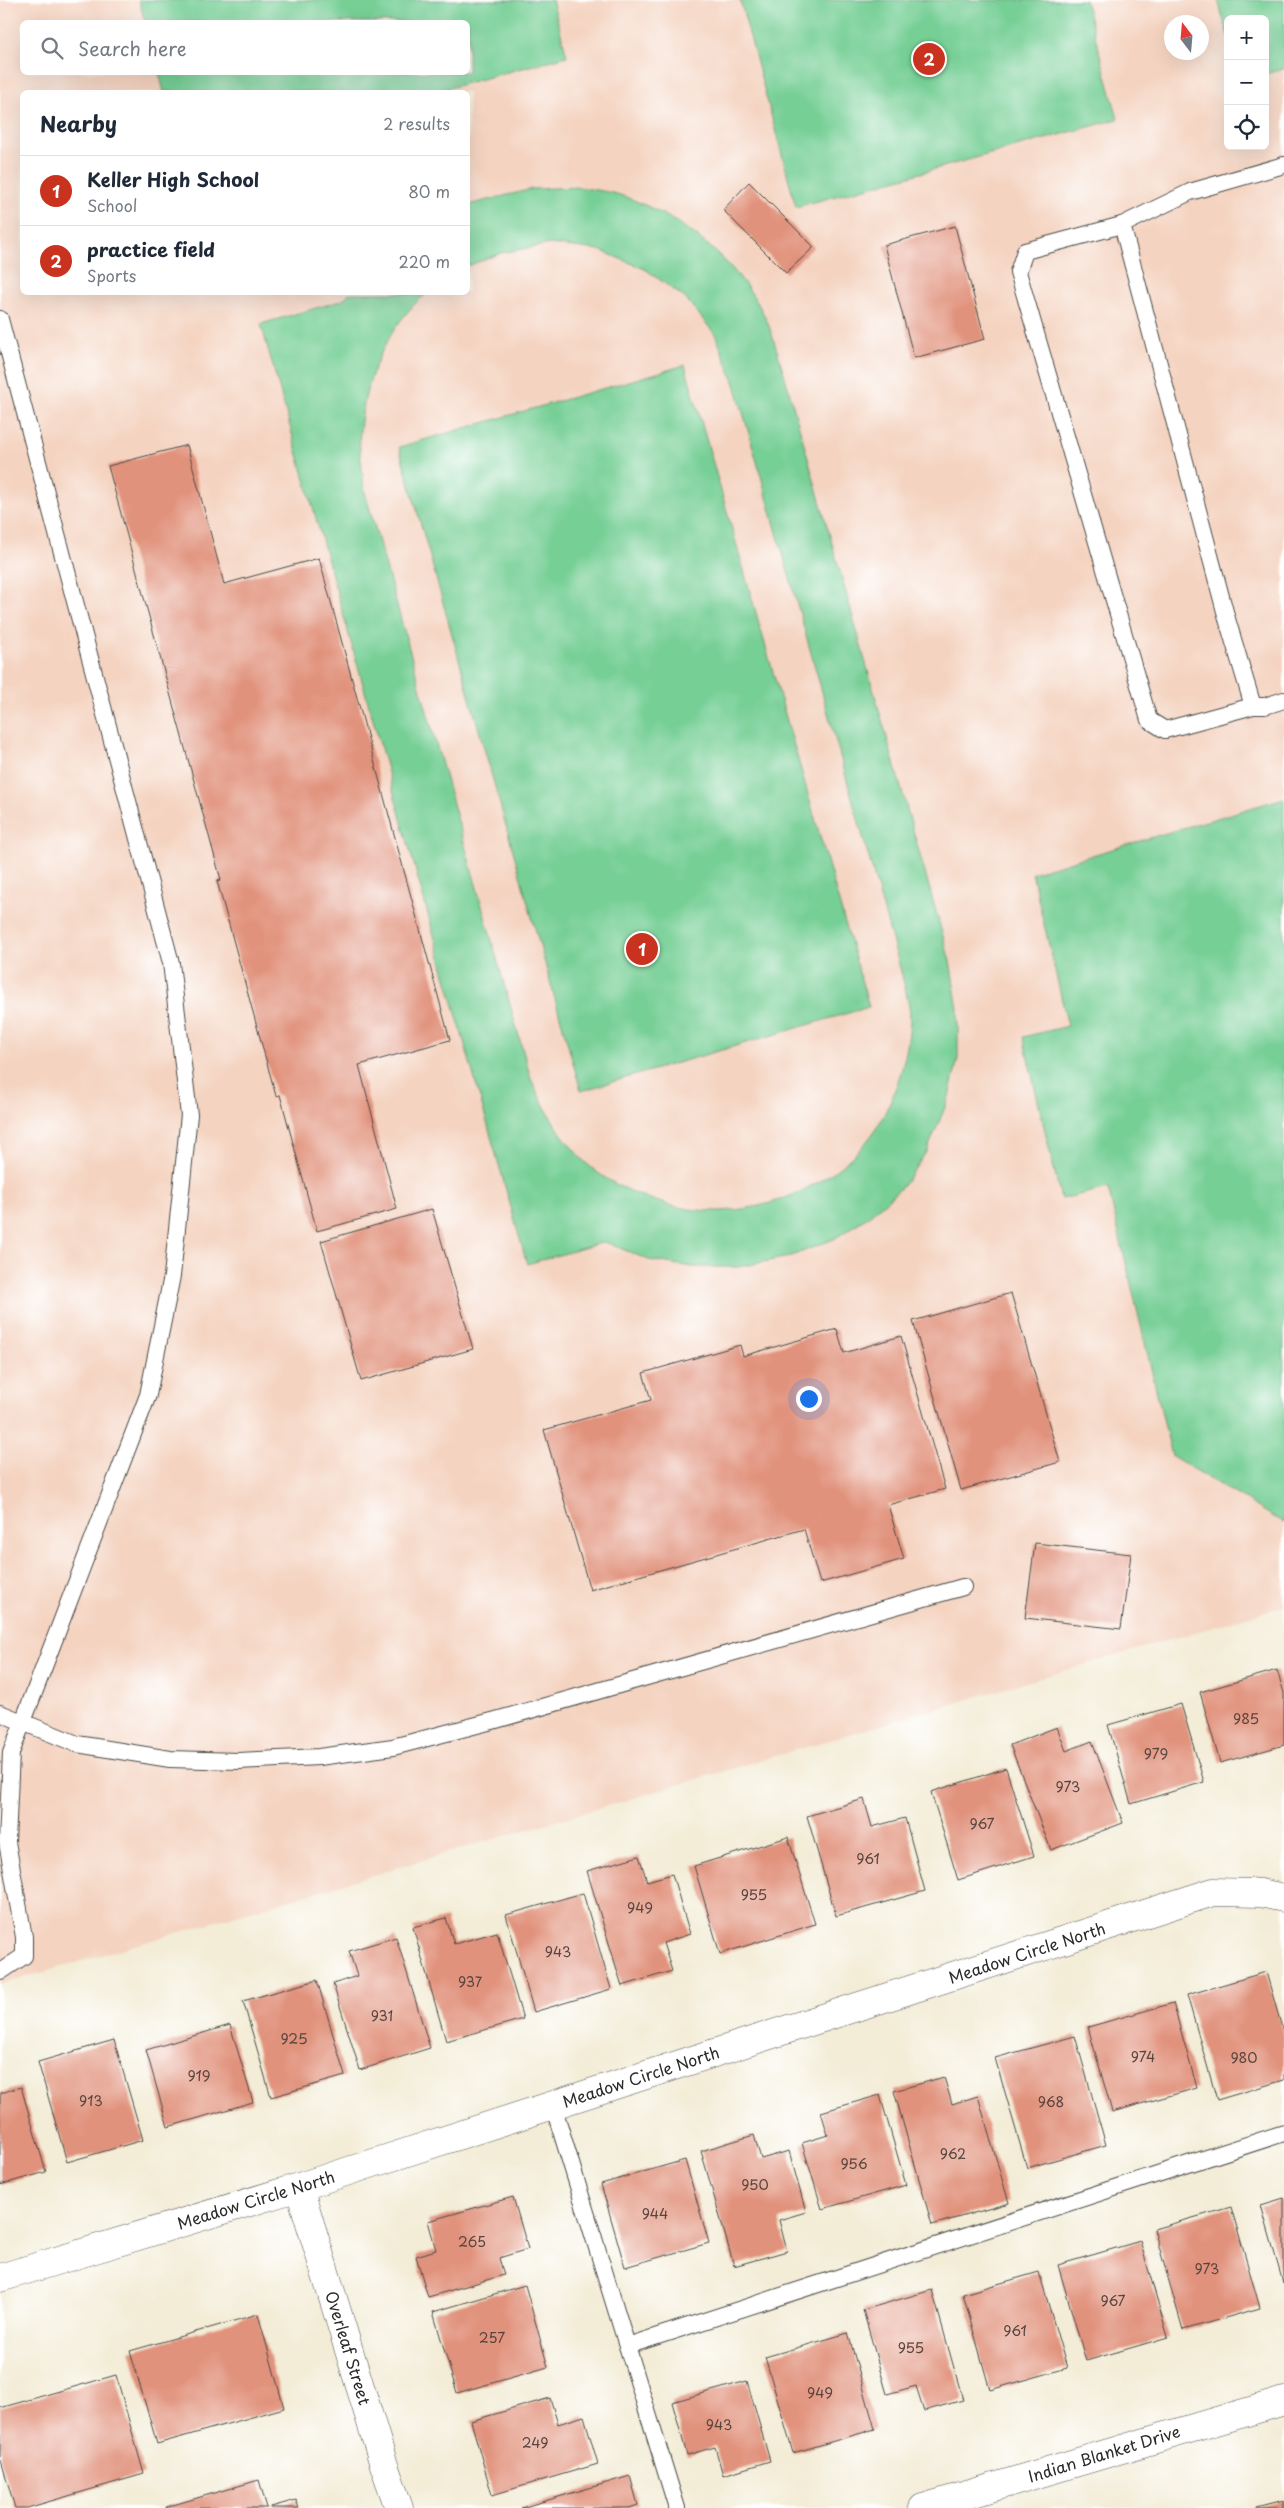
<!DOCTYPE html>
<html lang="en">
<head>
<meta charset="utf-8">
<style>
	body { margin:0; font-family:"Playpen Sans",sans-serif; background:#f2f2f3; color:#1f2937 }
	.controls { position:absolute; right:15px; top:15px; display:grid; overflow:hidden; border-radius:8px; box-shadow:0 5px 20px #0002 }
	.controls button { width:45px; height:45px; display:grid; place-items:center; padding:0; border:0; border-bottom:1px solid #e0e1e3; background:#fff; color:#1f2937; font:25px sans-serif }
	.compass { position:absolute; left:1164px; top:15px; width:45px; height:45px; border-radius:50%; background:#fff; box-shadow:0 5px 20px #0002; rotate:344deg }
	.you { position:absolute; left:808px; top:1398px; width:18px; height:18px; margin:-12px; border:4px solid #fff; border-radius:50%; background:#1a73e8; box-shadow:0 0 0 8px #1a73e833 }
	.badge { display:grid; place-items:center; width:32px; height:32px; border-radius:50%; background:#c8321e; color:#fff; font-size:16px; font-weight:700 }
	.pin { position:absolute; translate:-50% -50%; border:2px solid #fff; box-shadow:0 1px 5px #0006 }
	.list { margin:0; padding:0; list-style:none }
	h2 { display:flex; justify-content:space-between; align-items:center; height:65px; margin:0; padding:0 20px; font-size:21px }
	h2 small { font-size:16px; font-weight:400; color:#747a83 }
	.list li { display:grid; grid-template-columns:32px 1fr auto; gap:15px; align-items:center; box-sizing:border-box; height:70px; padding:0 20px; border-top:1px solid #e0e1e3 }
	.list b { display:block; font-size:19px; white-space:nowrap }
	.list p { margin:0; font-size:16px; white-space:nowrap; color:#747a83 }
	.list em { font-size:16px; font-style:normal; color:#747a83 }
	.icon { flex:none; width:28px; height:28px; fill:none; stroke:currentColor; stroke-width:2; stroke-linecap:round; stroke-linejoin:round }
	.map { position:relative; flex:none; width:1284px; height:2508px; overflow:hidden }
	.search { position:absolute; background:#fff; box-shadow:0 5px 20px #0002; left:20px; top:20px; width:450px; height:55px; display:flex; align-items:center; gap:12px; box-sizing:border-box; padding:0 18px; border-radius:8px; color:#747a83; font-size:19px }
	.panel { position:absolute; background:#fff; box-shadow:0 5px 20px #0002; left:20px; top:90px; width:450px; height:205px; border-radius:8px }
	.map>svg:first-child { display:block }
	.built { fill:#f4d3c0; fill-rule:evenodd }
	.green { fill:#76cf95; stroke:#507d60 }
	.building { fill:#e1927b }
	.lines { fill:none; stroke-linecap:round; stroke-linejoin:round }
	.service-casing { stroke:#494845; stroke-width:18 }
	.minor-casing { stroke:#494845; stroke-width:29 }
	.service { stroke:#fff; stroke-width:16 }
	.minor { stroke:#fff; stroke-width:28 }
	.labels { text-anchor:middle; stroke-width:4; stroke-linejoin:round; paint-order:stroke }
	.number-label { font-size:14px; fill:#58453f }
	.street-label { font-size:16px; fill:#2b2b2b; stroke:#fff }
</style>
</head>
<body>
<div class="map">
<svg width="1284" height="2508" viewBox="0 0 1284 2508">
	<rect width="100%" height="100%" fill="#fff"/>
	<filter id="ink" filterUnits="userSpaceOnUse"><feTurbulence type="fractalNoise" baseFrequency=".02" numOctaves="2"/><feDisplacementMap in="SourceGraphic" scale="10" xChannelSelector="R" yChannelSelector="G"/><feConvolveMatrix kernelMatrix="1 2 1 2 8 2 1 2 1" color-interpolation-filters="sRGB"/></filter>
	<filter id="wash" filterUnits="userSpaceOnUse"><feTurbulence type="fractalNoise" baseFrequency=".0096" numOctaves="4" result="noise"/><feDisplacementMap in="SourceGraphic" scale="20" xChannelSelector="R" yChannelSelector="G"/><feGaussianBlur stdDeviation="1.12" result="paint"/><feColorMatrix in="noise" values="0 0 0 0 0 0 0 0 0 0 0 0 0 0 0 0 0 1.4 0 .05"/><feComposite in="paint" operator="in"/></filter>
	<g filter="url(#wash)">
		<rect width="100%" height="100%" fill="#f3ecd6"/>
		<path class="built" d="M 0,0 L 1284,0 L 1284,1606 L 0,1985 ZM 1228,19 L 1265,19 L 1265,146 L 1228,146 ZM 22,22 L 468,22 L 468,72 L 22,72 ZM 1172,22 L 1202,22 L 1202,52 L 1172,52 ZM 22,92 L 468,92 L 468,292 L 22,292 Z"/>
		<g class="green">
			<polygon points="139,0 552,0 567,56 434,92 164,92 159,73 468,72 468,22 145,22"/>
			<polygon points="740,0 1085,0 1118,119 796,207"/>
			<polygon points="1218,0 1284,0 1284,69 1265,74 1265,19 1228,19 1228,36"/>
			<path d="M 578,187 C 593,190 609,191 623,196 C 679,216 736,259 763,313 C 772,330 777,352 783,370 L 950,961 L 958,1009 L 958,1059 L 948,1100 L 927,1151 L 902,1187 L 869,1216 L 834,1239 L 789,1257 L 738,1267 L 692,1267 L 649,1260 L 605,1242 L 527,1264 L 261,324 L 343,300 L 349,293 L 427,293 C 387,325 364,381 360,431 C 358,450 363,470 364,489 L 531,1079 C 546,1111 559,1135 584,1161 C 603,1180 631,1193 656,1201 C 728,1226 809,1202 861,1148 C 889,1119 909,1060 910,1019 C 910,1005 905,989 902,975 L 735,384 L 715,334 L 685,298 L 645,269 L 599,250 L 550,244 L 501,253 L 468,266 L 468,205 L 532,189 Z"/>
			<polygon points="685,365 869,1007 581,1091 399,447"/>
			<polygon points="1284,798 1284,1523 1172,1456 1108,1188 1061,1199 1023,1037 1068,1026 1032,873"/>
		</g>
		<g id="blocks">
			<g class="building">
				<polygon points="749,182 814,247 786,273 723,210"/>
				<polygon points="955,226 985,339 914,358 884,245"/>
				<polygon points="187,445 224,584 319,558 450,1040 359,1065 397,1209 317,1231 280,1095 276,1096 217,881 221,880 108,466"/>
				<polygon points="432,1209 473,1349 361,1381 321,1241"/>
				<polygon points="1011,1293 1060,1462 961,1490 913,1321"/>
				<polygon points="837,1329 844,1353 901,1336 945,1489 888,1505 904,1559 820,1583 804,1529 590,1590 544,1430 651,1400 643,1373 740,1345 743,1356"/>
				<polygon points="1035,1543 1131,1554 1121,1629 1025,1618"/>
				<polygon points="1277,1670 1284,1693 1284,1745 1220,1763 1200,1692"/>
				<polygon points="1181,1704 1204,1782 1131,1804 1108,1725"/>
				<polygon points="1057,1727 1066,1751 1092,1741 1123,1823 1051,1850 1010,1745"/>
				<polygon points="1006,1768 1034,1856 958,1880 931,1792"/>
				<polygon points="864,1799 872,1827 905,1818 925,1891 836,1916 807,1816"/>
				<polygon points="788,1837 815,1924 720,1954 694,1866"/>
				<polygon points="639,1856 647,1881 672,1874 690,1934 663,1943 672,1971 622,1986 587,1871"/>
				<polygon points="583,1893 611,1989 534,2012 506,1915"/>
				<polygon points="446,1918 454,1944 497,1932 523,2019 446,2041 413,1927"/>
				<polygon points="396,1937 430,2048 360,2070 333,1984 357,1976 349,1951"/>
				<polygon points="1266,1972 1284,2035 1284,2080 1217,2100 1187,1995"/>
				<polygon points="317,1980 345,2076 271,2097 243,2001"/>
				<polygon points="1173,2003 1197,2088 1112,2112 1088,2027"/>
				<polygon points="230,2025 253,2102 168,2127 146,2050"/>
				<polygon points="1075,2036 1106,2145 1027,2168 995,2058"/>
				<polygon points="114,2040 143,2140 67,2162 38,2062"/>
				<polygon points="944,2077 952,2104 978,2096 1009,2203 932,2225 894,2091"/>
				<polygon points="21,2087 46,2172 0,2185 0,2093"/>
				<polygon points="880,2095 906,2185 822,2209 802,2143 828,2135 821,2112"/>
				<polygon points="754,2135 761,2159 789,2151 806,2212 779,2220 787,2251 734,2266 701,2151"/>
				<polygon points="685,2160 709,2243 625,2267 601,2184"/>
				<polygon points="513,2197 528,2249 499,2258 504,2275 428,2297 416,2256 436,2250 428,2221"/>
				<polygon points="1284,2198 1284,2283 1283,2283 1261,2205"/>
				<polygon points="1231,2207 1260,2308 1183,2330 1154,2229"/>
				<polygon points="1140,2241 1168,2337 1086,2361 1058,2265"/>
				<polygon points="1039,2272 1067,2368 990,2390 963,2294"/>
				<polygon points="525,2285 548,2367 457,2393 433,2312"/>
				<polygon points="932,2290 963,2400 924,2411 916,2386 887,2394 863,2310"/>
				<polygon points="258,2314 284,2408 157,2444 130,2351"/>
				<polygon points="848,2333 875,2429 793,2453 765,2357"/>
				<polygon points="116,2375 144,2474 27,2508 15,2508 0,2457 0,2408"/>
				<polygon points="747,2381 770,2461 723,2475 715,2447 687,2455 672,2402"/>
				<polygon points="550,2398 558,2424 584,2416 598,2464 492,2495 471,2421"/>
				<polygon points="630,2476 638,2505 629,2508 521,2508"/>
				<polygon points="259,2480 267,2508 166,2508 166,2507"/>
				<polygon points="296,2500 299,2508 271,2508 271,2507"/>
				<polygon points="1284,2500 1284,2508 1257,2508 1257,2507"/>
			</g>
		</g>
	</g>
	<g filter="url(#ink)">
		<use href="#blocks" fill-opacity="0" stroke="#494845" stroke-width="1"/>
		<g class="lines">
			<defs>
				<g id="service">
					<polyline points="1284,165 1190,192 1122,225 1227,619 1253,706 1265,706 1284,700"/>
					<polyline points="1122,225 1025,251 1018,272 1149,720 1165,730 1253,706"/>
					<polyline points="0,319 171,963 189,1115 172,1276 148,1395 11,1753 7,1842 24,1937 24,1956 0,1972"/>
					<polyline points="0,1713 77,1744 170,1759 239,1761 319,1757 393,1747 496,1720 963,1587"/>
					<polyline points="553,2105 677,2508"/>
					<polyline points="627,2346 1284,2133"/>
				</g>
				<g id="minor">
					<polyline points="299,2187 384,2465 399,2508"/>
					<polyline points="0,2278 299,2187 1213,1892 1260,1893 1284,1898"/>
					<polyline points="923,2508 1284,2401"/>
				</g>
			</defs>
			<use href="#service" class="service-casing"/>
			<use href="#minor" class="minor-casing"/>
			<use href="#service" class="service"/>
			<use href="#minor" class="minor"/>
		</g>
	</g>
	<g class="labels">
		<g class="number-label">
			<text x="1246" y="1724">985</text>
			<text x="1156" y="1759">979</text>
			<text x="1068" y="1792">973</text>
			<text x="982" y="1829">967</text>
			<text x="868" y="1864">961</text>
			<text x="754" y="1900">955</text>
			<text x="640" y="1913">949</text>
			<text x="558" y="1957">943</text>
			<text x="470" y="1987">937</text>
			<text x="382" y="2021">931</text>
			<text x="294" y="2044">925</text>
			<text x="1143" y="2062">974</text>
			<text x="1244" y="2063">980</text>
			<text x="199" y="2081">919</text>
			<text x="91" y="2106">913</text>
			<text x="1051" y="2107">968</text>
			<text x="953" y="2159">962</text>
			<text x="854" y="2169">956</text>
			<text x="755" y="2190">950</text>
			<text x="655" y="2219">944</text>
			<text x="472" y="2247">265</text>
			<text x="1207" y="2274">973</text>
			<text x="1113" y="2306">967</text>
			<text x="1015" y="2336">961</text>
			<text x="492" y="2343">257</text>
			<text x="911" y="2353">955</text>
			<text x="820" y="2398">949</text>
			<text x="719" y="2430">943</text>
			<text x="535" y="2448">249</text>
		</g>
		<g class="street-label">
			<text transform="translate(1027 1953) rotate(-18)" y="6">Meadow Circle North</text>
			<text transform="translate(641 2077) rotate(-18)" y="6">Meadow Circle North</text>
			<text transform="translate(256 2200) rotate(-17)" y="6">Meadow Circle North</text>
			<text transform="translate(348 2348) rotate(73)" y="6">Overleaf Street</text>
			<text transform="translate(1104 2454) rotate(-17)" y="6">Indian Blanket Drive</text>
		</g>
	</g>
</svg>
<div class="controls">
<button>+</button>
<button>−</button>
<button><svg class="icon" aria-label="locate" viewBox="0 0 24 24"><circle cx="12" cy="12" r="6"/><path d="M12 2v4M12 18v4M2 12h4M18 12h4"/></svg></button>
</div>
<svg class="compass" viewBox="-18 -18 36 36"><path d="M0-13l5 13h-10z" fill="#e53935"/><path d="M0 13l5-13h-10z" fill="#747a83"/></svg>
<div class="you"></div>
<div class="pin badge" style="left:642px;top:949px">1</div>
<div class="pin badge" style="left:929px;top:59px">2</div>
<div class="search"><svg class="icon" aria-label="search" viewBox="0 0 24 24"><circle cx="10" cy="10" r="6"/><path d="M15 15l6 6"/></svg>Search here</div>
<section class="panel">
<h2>Nearby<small>2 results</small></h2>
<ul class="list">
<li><span class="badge">1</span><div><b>Keller High School</b><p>School</p></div><em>80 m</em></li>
<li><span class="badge">2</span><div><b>practice field</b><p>Sports</p></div><em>220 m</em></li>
</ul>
</section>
</div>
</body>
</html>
